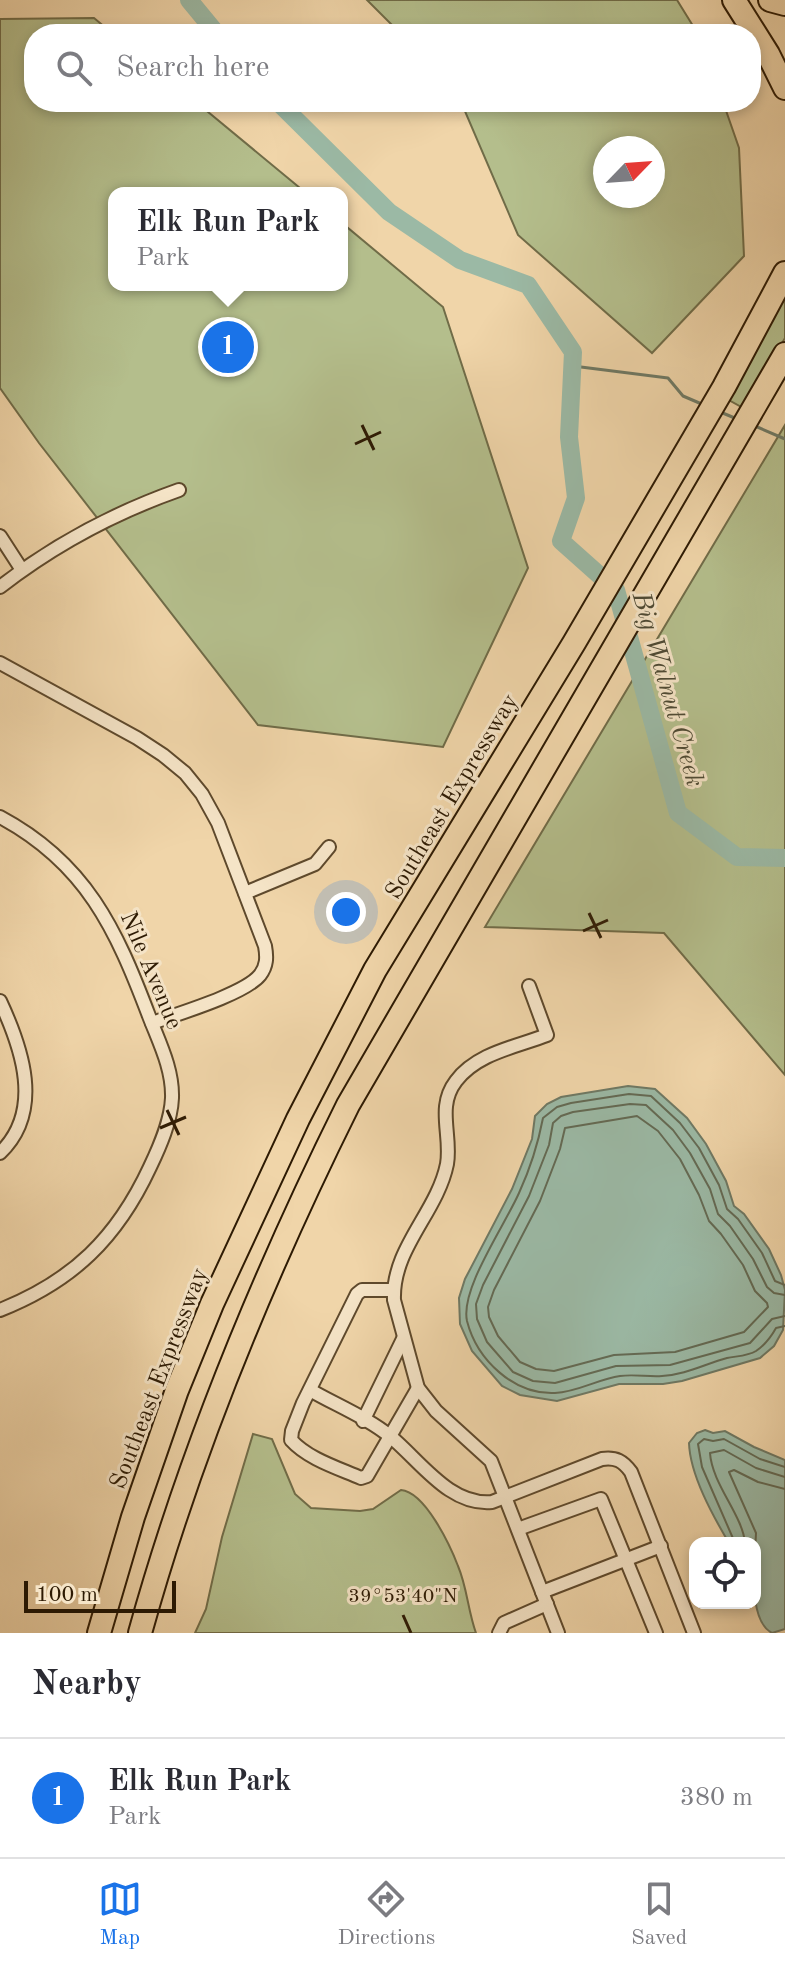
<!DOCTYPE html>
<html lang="en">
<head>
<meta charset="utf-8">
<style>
	body { margin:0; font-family:"Old Standard TT",serif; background:#f7f7f7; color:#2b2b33 }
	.controls { position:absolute; right:24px; bottom:24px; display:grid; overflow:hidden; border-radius:16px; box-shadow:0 4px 12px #0003 }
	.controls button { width:72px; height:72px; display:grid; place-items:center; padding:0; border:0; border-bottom:2px solid #e1e1e2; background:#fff; color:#2b2b33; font:40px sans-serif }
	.compass { position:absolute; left:593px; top:136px; width:72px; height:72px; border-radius:50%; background:#fff; box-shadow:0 4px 12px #0003; rotate:65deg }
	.scale { position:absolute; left:24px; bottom:20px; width:152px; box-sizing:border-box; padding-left:8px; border:4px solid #2d1a03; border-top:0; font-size:22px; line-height:28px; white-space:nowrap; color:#2d1a03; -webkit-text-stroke:6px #f5e4c7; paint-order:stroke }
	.you { position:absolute; left:346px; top:912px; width:28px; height:28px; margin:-20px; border:6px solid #fff; border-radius:50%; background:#1a73e8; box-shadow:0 0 0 12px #1a73e833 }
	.badge { display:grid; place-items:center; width:52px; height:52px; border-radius:50%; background:#1a73e8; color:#fff; font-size:26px; font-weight:700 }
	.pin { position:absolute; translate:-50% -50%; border:4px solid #fff; box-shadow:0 2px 8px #0006 }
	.popup { position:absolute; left:108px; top:187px; width:240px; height:104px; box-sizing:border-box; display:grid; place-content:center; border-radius:16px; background:#fff; filter:drop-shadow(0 2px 6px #0005); font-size:26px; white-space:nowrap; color:#7c7c81 }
	.popup b { font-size:30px; color:#2b2b33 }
	.popup::after { content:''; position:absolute; left:50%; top:100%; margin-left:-16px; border:16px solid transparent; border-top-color:#fff }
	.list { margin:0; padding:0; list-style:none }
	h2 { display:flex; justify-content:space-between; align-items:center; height:104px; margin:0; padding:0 32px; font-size:34px }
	h2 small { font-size:26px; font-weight:400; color:#7c7c81 }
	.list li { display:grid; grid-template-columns:52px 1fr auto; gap:24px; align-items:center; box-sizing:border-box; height:120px; padding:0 32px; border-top:2px solid #e1e1e2 }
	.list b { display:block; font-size:30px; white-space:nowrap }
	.list p { margin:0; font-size:26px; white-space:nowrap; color:#7c7c81 }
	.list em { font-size:26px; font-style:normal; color:#7c7c81 }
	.icon { flex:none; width:44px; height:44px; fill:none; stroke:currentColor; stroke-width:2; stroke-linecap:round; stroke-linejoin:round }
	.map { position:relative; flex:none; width:785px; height:1633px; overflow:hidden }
	.search { position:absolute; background:#fff; box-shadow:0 4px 12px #0003; left:24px; right:24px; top:24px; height:88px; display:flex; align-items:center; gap:20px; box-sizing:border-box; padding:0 28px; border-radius:32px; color:#7c7c81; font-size:30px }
	.sheet { height:224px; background:#fff }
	nav { display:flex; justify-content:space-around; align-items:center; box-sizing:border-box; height:112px; border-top:2px solid #e1e1e2; background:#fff; font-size:22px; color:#7c7c81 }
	nav a { display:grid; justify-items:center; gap:4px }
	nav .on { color:#1a73e8 }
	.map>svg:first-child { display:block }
	.green { fill:#b4be8c; stroke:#706c48; stroke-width:2; fill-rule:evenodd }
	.water { fill:#9bb9a5; stroke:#6f7964; stroke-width:2 }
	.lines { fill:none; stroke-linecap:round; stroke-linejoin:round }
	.shore { stroke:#646a54; stroke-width:2 }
	.stream { stroke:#6f7964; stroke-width:3 }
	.river { stroke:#9bb9a5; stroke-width:18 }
	.minor-casing { stroke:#5e492c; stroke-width:16 }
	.motorway-casing { stroke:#2d1a03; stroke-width:26 }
	.minor { stroke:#f5e4c7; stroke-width:12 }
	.motorway { stroke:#f0d5a9; stroke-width:22 }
	.ticks { fill:none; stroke:#2d1a03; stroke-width:3 }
	.labels { text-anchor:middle; stroke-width:6; stroke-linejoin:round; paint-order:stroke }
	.street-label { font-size:24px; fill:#2d1a03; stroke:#f5e4c7 }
	.water-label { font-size:26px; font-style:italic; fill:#4e4a34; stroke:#f5e4c7 }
	.ticks-label { font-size:20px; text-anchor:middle; fill:#2d1a03; stroke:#f5e4c7; stroke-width:6; stroke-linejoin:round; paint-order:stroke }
</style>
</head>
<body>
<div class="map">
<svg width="785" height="1633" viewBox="0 0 785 1633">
	<rect width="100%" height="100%" fill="#f0d5a9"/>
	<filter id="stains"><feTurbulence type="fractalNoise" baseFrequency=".0025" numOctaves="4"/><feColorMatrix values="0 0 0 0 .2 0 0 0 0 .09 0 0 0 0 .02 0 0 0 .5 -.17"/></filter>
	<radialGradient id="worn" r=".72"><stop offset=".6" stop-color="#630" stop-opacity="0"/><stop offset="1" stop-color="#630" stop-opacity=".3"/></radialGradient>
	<g class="green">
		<polygon points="367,0 677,0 698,34 401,34"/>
		<polygon points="94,18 113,34 34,34 34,102 196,102 306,193 114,193 114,285 342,285 342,223 443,307 528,568 443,747 258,725 39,443 0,388 0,19"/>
		<path d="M 461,102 L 723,102 L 739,148 L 744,256 L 652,353 L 518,235 ZM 605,148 L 653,148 L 653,196 L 605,196 Z"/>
		<polygon points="785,290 785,338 745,409 727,399"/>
		<polygon points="785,425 785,1075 664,933 485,927"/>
		<path d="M 253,1434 L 272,1439 L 295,1494 L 311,1508 L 360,1511 L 373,1509 L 401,1490 C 425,1492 450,1545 458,1566 C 467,1587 468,1611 476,1633 L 195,1633 L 206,1609 L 222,1537 Z"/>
	</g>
	<g class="water">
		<polygon points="628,1086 655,1089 687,1118 706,1144 726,1181 734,1206 744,1214 769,1249 781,1275 785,1290 783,1330 774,1346 760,1358 682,1381 663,1384 619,1384 557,1401 520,1395 502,1386 472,1351 460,1324 459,1298 465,1279 512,1189 532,1139 535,1116 547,1104 561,1097"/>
		<path d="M 705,1430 L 713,1433 L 725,1431 L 754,1447 L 785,1460 L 785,1629 L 772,1633 C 748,1620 755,1567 755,1543 L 729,1543 C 713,1516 690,1475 689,1443 L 697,1433 Z"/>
	</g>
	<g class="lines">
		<g class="shore">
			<polygon points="637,1116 658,1131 680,1159 699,1195 709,1221 721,1234 743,1265 755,1291 767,1303 768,1307 744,1332 675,1352 614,1355 554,1371 536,1369 520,1362 498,1336 489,1317 488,1307 494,1290 540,1201 560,1149 565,1128"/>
			<path d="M 785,1285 L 775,1281 L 762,1253 L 738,1219 L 727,1209 L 719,1185 L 699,1148 L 680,1123 L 651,1096 L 629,1094 L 571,1103 L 557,1107 L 543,1118 C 538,1144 530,1169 519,1193 C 505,1225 460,1289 467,1321 C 477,1360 514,1395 555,1393 C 578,1392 598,1379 620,1376 C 634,1374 648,1377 662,1376 C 685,1375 705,1364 727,1358 C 737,1356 748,1356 756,1351 C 765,1345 771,1337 776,1328 L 785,1326"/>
			<polyline points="785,1295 774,1293 767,1287 753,1259 730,1226 718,1214 710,1189 690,1153 673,1130 646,1105 630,1104 573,1112 561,1116 553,1123 549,1145 529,1196 483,1285 476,1304 477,1319 487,1342 513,1372 533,1381 555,1383 616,1366 670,1365 750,1343 772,1319 785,1316"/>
			<polyline points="735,1543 702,1467 698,1444 704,1439 713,1441 724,1439 760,1459 785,1467"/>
			<path d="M 745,1543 C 743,1516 712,1484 710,1453 L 724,1450 L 756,1468 L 785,1477"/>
			<polyline points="755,1553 756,1533 729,1472 734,1470 758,1482 785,1489"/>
		</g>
		<g class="stream">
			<polyline points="573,366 668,378 683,396 704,405"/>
			<polyline points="718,411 737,419"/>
			<polyline points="755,426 785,439"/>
		</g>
		<g class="river">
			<polyline points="189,0 217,34"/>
			<polyline points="278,102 389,212 460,260 528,285 573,352 569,437 576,498 561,541 616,590 678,813 737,857 785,858"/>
		</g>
		<defs>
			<g id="minor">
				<polyline points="0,536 22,570"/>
				<path d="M 0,587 C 54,545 114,513 179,490"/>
				<path d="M 0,663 L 137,738 L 163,755 L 185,773 L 202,794 L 218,823 L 265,946 C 267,957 267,966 260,975 C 245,994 177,1014 152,1023"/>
				<path d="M 0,817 C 86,863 116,929 149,1016 C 159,1042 173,1069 172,1098 C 171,1121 160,1146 150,1167 C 117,1238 73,1281 0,1310"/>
				<polyline points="245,893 315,864 329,847"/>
				<path d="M 529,986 L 547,1035 C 516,1047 477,1053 456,1081 C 436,1107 452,1135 447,1164 C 437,1213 392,1248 394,1300 L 418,1388 L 436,1411 L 491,1461 L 558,1633"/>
				<path d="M 0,1001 C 22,1048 44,1111 0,1153"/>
				<path d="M 393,1290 L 362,1290 L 357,1294 L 303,1403 L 292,1431 L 291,1440 C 308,1459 338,1468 361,1478 L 367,1476 L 418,1388"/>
				<path d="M 310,1390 C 336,1405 368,1418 391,1437 C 421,1462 450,1506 492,1502 L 602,1459 C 616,1457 623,1461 631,1472 L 694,1633"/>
				<polyline points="363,1421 403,1339"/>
				<polyline points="518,1529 601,1499 656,1633"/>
				<polyline points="542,1592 661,1546"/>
				<polyline points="499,1633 504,1623 547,1604"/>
			</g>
			<g id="motorway">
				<polyline points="734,0 768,54 785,88"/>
				<polyline points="770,0 785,4"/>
				<polyline points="99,1633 133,1517 177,1390 212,1304 298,1119 375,970 574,643 724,387 785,273"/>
				<path d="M 140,1633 C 191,1449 263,1276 348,1105 L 785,354"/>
			</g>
		</defs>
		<use href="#minor" class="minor-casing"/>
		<use href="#motorway" class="motorway-casing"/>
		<use href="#minor" class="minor"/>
		<use href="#motorway" class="motorway"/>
	</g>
	<path class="ticks" d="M 362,425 L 374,450M 355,444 L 381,432M 589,913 L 601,938M 583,931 L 608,920M 167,1110 L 179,1135M 160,1128 L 186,1117M 403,1615 L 411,1633"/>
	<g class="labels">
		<g class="street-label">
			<text transform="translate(451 796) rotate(-59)" y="8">Southeast Expressway</text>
			<text transform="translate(152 970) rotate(67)" y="8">Nile Avenue</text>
			<text transform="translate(158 1378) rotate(-69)" y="8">Southeast Expressway</text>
		</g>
		<g class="water-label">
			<text transform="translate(669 689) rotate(74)" y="9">Big Walnut Creek</text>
		</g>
	</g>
	<g class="ticks-label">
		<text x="403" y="1602">39°53'40"N</text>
	</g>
	<rect width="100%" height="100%" filter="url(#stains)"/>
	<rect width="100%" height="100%" fill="url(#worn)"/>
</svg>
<div class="controls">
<button><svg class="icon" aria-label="locate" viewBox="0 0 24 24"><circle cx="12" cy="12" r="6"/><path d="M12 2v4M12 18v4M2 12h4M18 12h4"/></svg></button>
</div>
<svg class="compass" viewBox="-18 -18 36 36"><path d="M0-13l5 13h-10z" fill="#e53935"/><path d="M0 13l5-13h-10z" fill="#7c7c81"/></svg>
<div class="scale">100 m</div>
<div class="you"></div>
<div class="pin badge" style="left:228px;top:347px">1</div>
<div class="popup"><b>Elk Run Park</b>Park</div>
<div class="search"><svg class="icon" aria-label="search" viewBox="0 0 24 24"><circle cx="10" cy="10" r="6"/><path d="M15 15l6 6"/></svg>Search here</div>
</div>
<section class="sheet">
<h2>Nearby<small></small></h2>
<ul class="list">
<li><span class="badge">1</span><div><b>Elk Run Park</b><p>Park</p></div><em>380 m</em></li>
</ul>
</section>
<nav>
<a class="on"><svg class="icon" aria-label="map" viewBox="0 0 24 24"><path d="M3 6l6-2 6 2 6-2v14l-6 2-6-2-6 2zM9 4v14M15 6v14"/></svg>Map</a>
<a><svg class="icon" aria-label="directions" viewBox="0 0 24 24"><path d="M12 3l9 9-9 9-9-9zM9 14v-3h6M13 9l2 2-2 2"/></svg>Directions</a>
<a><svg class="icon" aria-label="saved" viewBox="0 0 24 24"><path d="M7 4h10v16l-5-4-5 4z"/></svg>Saved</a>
</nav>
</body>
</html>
